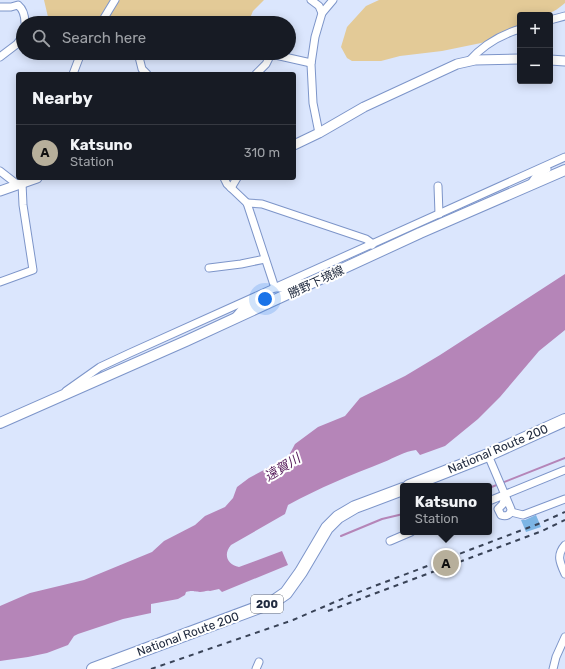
<!DOCTYPE html>
<html lang="en">
<head>
<meta charset="utf-8">
<style>
	body { margin:0; font-family:Rubik,"Noto Sans JP",sans-serif; background:#242831; color:#f1f3f6 }
	.controls { position:absolute; right:12px; top:12px; display:grid; overflow:hidden; border-radius:4px; box-shadow:0 2px 10px #0003 }
	.controls button { width:36px; height:36px; display:grid; place-items:center; padding:0; border:0; border-bottom:1px solid #363941; background:#171b24; color:#f1f3f6; font:20px sans-serif }
	.you { position:absolute; left:265px; top:299px; width:14px; height:14px; margin:-10px; border:3px solid #fff; border-radius:50%; background:#1a73e8; box-shadow:0 0 0 6px #1a73e833 }
	.badge { display:grid; place-items:center; width:26px; height:26px; border-radius:50%; background:#b7af9b; color:#111; font-size:13px; font-weight:700 }
	.pin { position:absolute; translate:-50% -50%; border:2px solid #fff; box-shadow:0 1px 4px #0006 }
	.popup { position:absolute; left:400px; top:483px; width:92px; height:52px; box-sizing:border-box; display:grid; place-content:center; border-radius:4px; background:#171b24; filter:drop-shadow(0 1px 3px #0005); font-size:13px; white-space:nowrap; color:#9ea1a6 }
	.popup b { font-size:15px; color:#f1f3f6 }
	.popup::after { content:''; position:absolute; left:50%; top:100%; margin-left:-8px; border:8px solid transparent; border-top-color:#171b24 }
	.list { margin:0; padding:0; list-style:none }
	h2 { display:flex; justify-content:space-between; align-items:center; height:52px; margin:0; padding:0 16px; font-size:17px }
	h2 small { font-size:13px; font-weight:400; color:#9ea1a6 }
	.list li { display:grid; grid-template-columns:26px 1fr auto; gap:12px; align-items:center; box-sizing:border-box; height:56px; padding:0 16px; border-top:1px solid #363941 }
	.list b { display:block; font-size:15px; white-space:nowrap }
	.list p { margin:0; font-size:13px; white-space:nowrap; color:#9ea1a6 }
	.list em { font-size:13px; font-style:normal; color:#9ea1a6 }
	.icon { flex:none; width:22px; height:22px; fill:none; stroke:currentColor; stroke-width:2; stroke-linecap:round; stroke-linejoin:round }
	.map { position:relative; flex:none; width:565px; height:669px; overflow:hidden }
	.search { position:absolute; background:#171b24; box-shadow:0 2px 10px #0003; left:16px; top:16px; width:280px; height:44px; display:flex; align-items:center; gap:10px; box-sizing:border-box; padding:0 14px; border-radius:22px; color:#9ea1a6; font-size:15px }
	.panel { position:absolute; background:#171b24; box-shadow:0 2px 10px #0003; left:16px; top:72px; width:280px; height:108px; border-radius:4px }
	.map>svg:first-child { display:block }
	.green { fill:#e3ca97 }
	.water { fill:#b585b8 }
	.lines { fill:none; stroke-linecap:round; stroke-linejoin:round }
	.stream { stroke:#b585b8; stroke-width:2 }
	.building { fill:#7db5e4 }
	.minor-casing { stroke:#7d95c9; stroke-width:9 }
	.tertiary-casing { stroke:#7d95c9; stroke-width:11 }
	.secondary-casing { stroke:#7d95c9; stroke-width:12 }
	.trunk-casing { stroke:#7d95c9; stroke-width:14 }
	.minor { stroke:#fff; stroke-width:7 }
	.tertiary { stroke:#fff; stroke-width:9 }
	.secondary { stroke:#fff; stroke-width:10 }
	.trunk { stroke:#fff; stroke-width:12 }
	.rail { stroke:#394357; stroke-width:2; stroke-dasharray:5 5; stroke-linecap:butt }
	.labels { text-anchor:middle; stroke-width:4; stroke-linejoin:round; paint-order:stroke }
	.shield { fill:#fff; stroke:#646b79; stroke-width:1 }
	.shield-label { font-size:11px; font-weight:bold; fill:#222c40 }
	.street-label { font-size:12px; fill:#222c40; stroke:#fff }
	.water-label { font-size:13px; font-style:italic; fill:#531958; stroke:#fff }
</style>
</head>
<body>
<div class="map">
<svg width="565" height="669" viewBox="0 0 565 669">
	<rect width="100%" height="100%" fill="#dbe6fd"/>
	<g class="green">
		<polygon points="44,0 264,0 253,11 248,23 56,23 48,17"/>
		<path d="M 379,0 L 565,0 L 565,3 C 548,18 541,15 520,15 L 520,27 L 486,42 L 442,51 L 400,56 L 381,61 L 352,61 L 347,58 L 341,47 L 347,27 L 366,6 Z"/>
	</g>
	<path class="water" d="M 565,274 L 565,330 L 539,351 L 500,397 L 478,419 L 445,446 L 420,455 L 416,450 C 405,451 394,458 384,462 C 351,475 319,488 288,505 L 285,514 L 231,545 C 223,554 227,565 239,567 L 282,551 L 288,565 L 222,592 L 219,589 L 210,591 C 206,590 204,592 200,592 C 193,592 194,590 186,592 L 185,595 L 178,599 L 151,604 L 151,613 L 123,619 L 78,634 L 74,636 L 68,645 L 47,653 L 28,657 L 0,661 L 0,606 L 30,593 L 84,580 L 152,552 L 164,541 L 195,525 L 205,516 L 225,507 L 233,498 L 237,487 L 249,478 L 277,463 L 286,461 L 295,444 L 318,427 L 345,416 L 360,398 L 405,376 L 440,355 Z"/>
	<g class="lines">
		<g class="stream">
			<polyline points="489,488 565,458"/>
			<polyline points="341,536 382,519 403,514"/>
		</g>
	</g>
	<polygon class="building" points="536,515 541,527 526,532 521,520 525,520"/>
	<g class="lines">
		<defs>
			<g id="minor">
				<polyline points="311,0 319,6 322,13 315,37 311,64 313,103 319,133"/>
				<path d="M 0,7 L 11,7 L 18,5 C 24,10 25,16 25,23"/>
				<polyline points="322,13 333,0"/>
				<polyline points="550,20 565,16"/>
				<polyline points="101,23 115,0"/>
				<polyline points="138,53 142,69 147,74"/>
				<polyline points="0,57 17,44 23,36"/>
				<polyline points="139,57 147,53"/>
				<path d="M 468,62 C 482,46 500,35 520,29"/>
				<polyline points="73,74 81,53"/>
				<polyline points="256,74 266,64 271,54 311,63"/>
				<polyline points="0,171 18,185"/>
				<polyline points="224,178 227,184 247,203 275,288 281,288 307,282"/>
				<polyline points="530,185 537,175 547,169"/>
				<polyline points="438,186 439,214"/>
				<polyline points="231,188 237,178"/>
				<polyline points="247,203 262,204 366,239 373,244 372,245"/>
				<polyline points="209,268 241,264 265,259"/>
				<polyline points="0,282 33,270 23,205 22,183"/>
				<polyline points="236,316 242,309 259,300"/>
				<polyline points="66,391 100,367 130,353 565,157"/>
				<path d="M 488,455 L 511,509 C 511,515 506,517 501,515 L 498,509 L 503,504 L 505,495"/>
				<polyline points="489,501 565,470"/>
				<polyline points="511,512 523,515 565,499"/>
				<polyline points="390,541 411,532"/>
				<path d="M 565,545 C 556,555 560,563 565,574"/>
				<polyline points="256,669 259,662"/>
				<polyline points="553,669 556,657 565,637"/>
			</g>
			<g id="tertiary">
				<polyline points="550,60 565,61"/>
				<polyline points="294,145 319,133 364,107 457,64 475,60 520,59"/>
				<polyline points="0,191 37,178"/>
			</g>
			<polyline id="secondary" points="0,423 186,341 420,233 565,170"/>
			<g id="trunk">
				<polyline points="409,486 488,455 565,420"/>
				<polyline points="93,669 273,602 286,593 301,572 327,528 338,517 355,507 403,489"/>
			</g>
		</defs>
		<use href="#minor" class="minor-casing"/>
		<use href="#tertiary" class="tertiary-casing"/>
		<use href="#secondary" class="secondary-casing"/>
		<use href="#trunk" class="trunk-casing"/>
		<use href="#minor" class="minor"/>
		<use href="#tertiary" class="tertiary"/>
		<use href="#secondary" class="secondary"/>
		<use href="#trunk" class="trunk"/>
		<g class="rail">
			<polyline points="328,611 542,531 565,520"/>
			<polyline points="151,669 293,620 351,595 538,524 565,512"/>
		</g>
	</g>
	<g class="labels">
		<rect class="shield" x="251" y="595" width="32" height="18" rx="3"/>
		<g class="shield-label">
			<text x="267" y="608">200</text>
		</g>
		<g class="street-label">
			<text transform="translate(316 282) rotate(-25)" y="4">勝野下境線</text>
			<text transform="translate(498 449) rotate(-23)" y="4">National Route 200</text>
			<text transform="translate(188 634) rotate(-20)" y="4">National Route 200</text>
		</g>
		<g class="water-label">
			<text transform="translate(282 467) rotate(-32)" y="5">遠賀川</text>
		</g>
	</g>
</svg>
<div class="controls">
<button>+</button>
<button>−</button>
</div>
<div class="you"></div>
<div class="pin badge" style="left:446px;top:563px">A</div>
<div class="popup"><b>Katsuno</b>Station</div>
<div class="search"><svg class="icon" aria-label="search" viewBox="0 0 24 24"><circle cx="10" cy="10" r="6"/><path d="M15 15l6 6"/></svg>Search here</div>
<section class="panel">
<h2>Nearby<small></small></h2>
<ul class="list">
<li><span class="badge">A</span><div><b>Katsuno</b><p>Station</p></div><em>310 m</em></li>
</ul>
</section>
</div>
</body>
</html>
